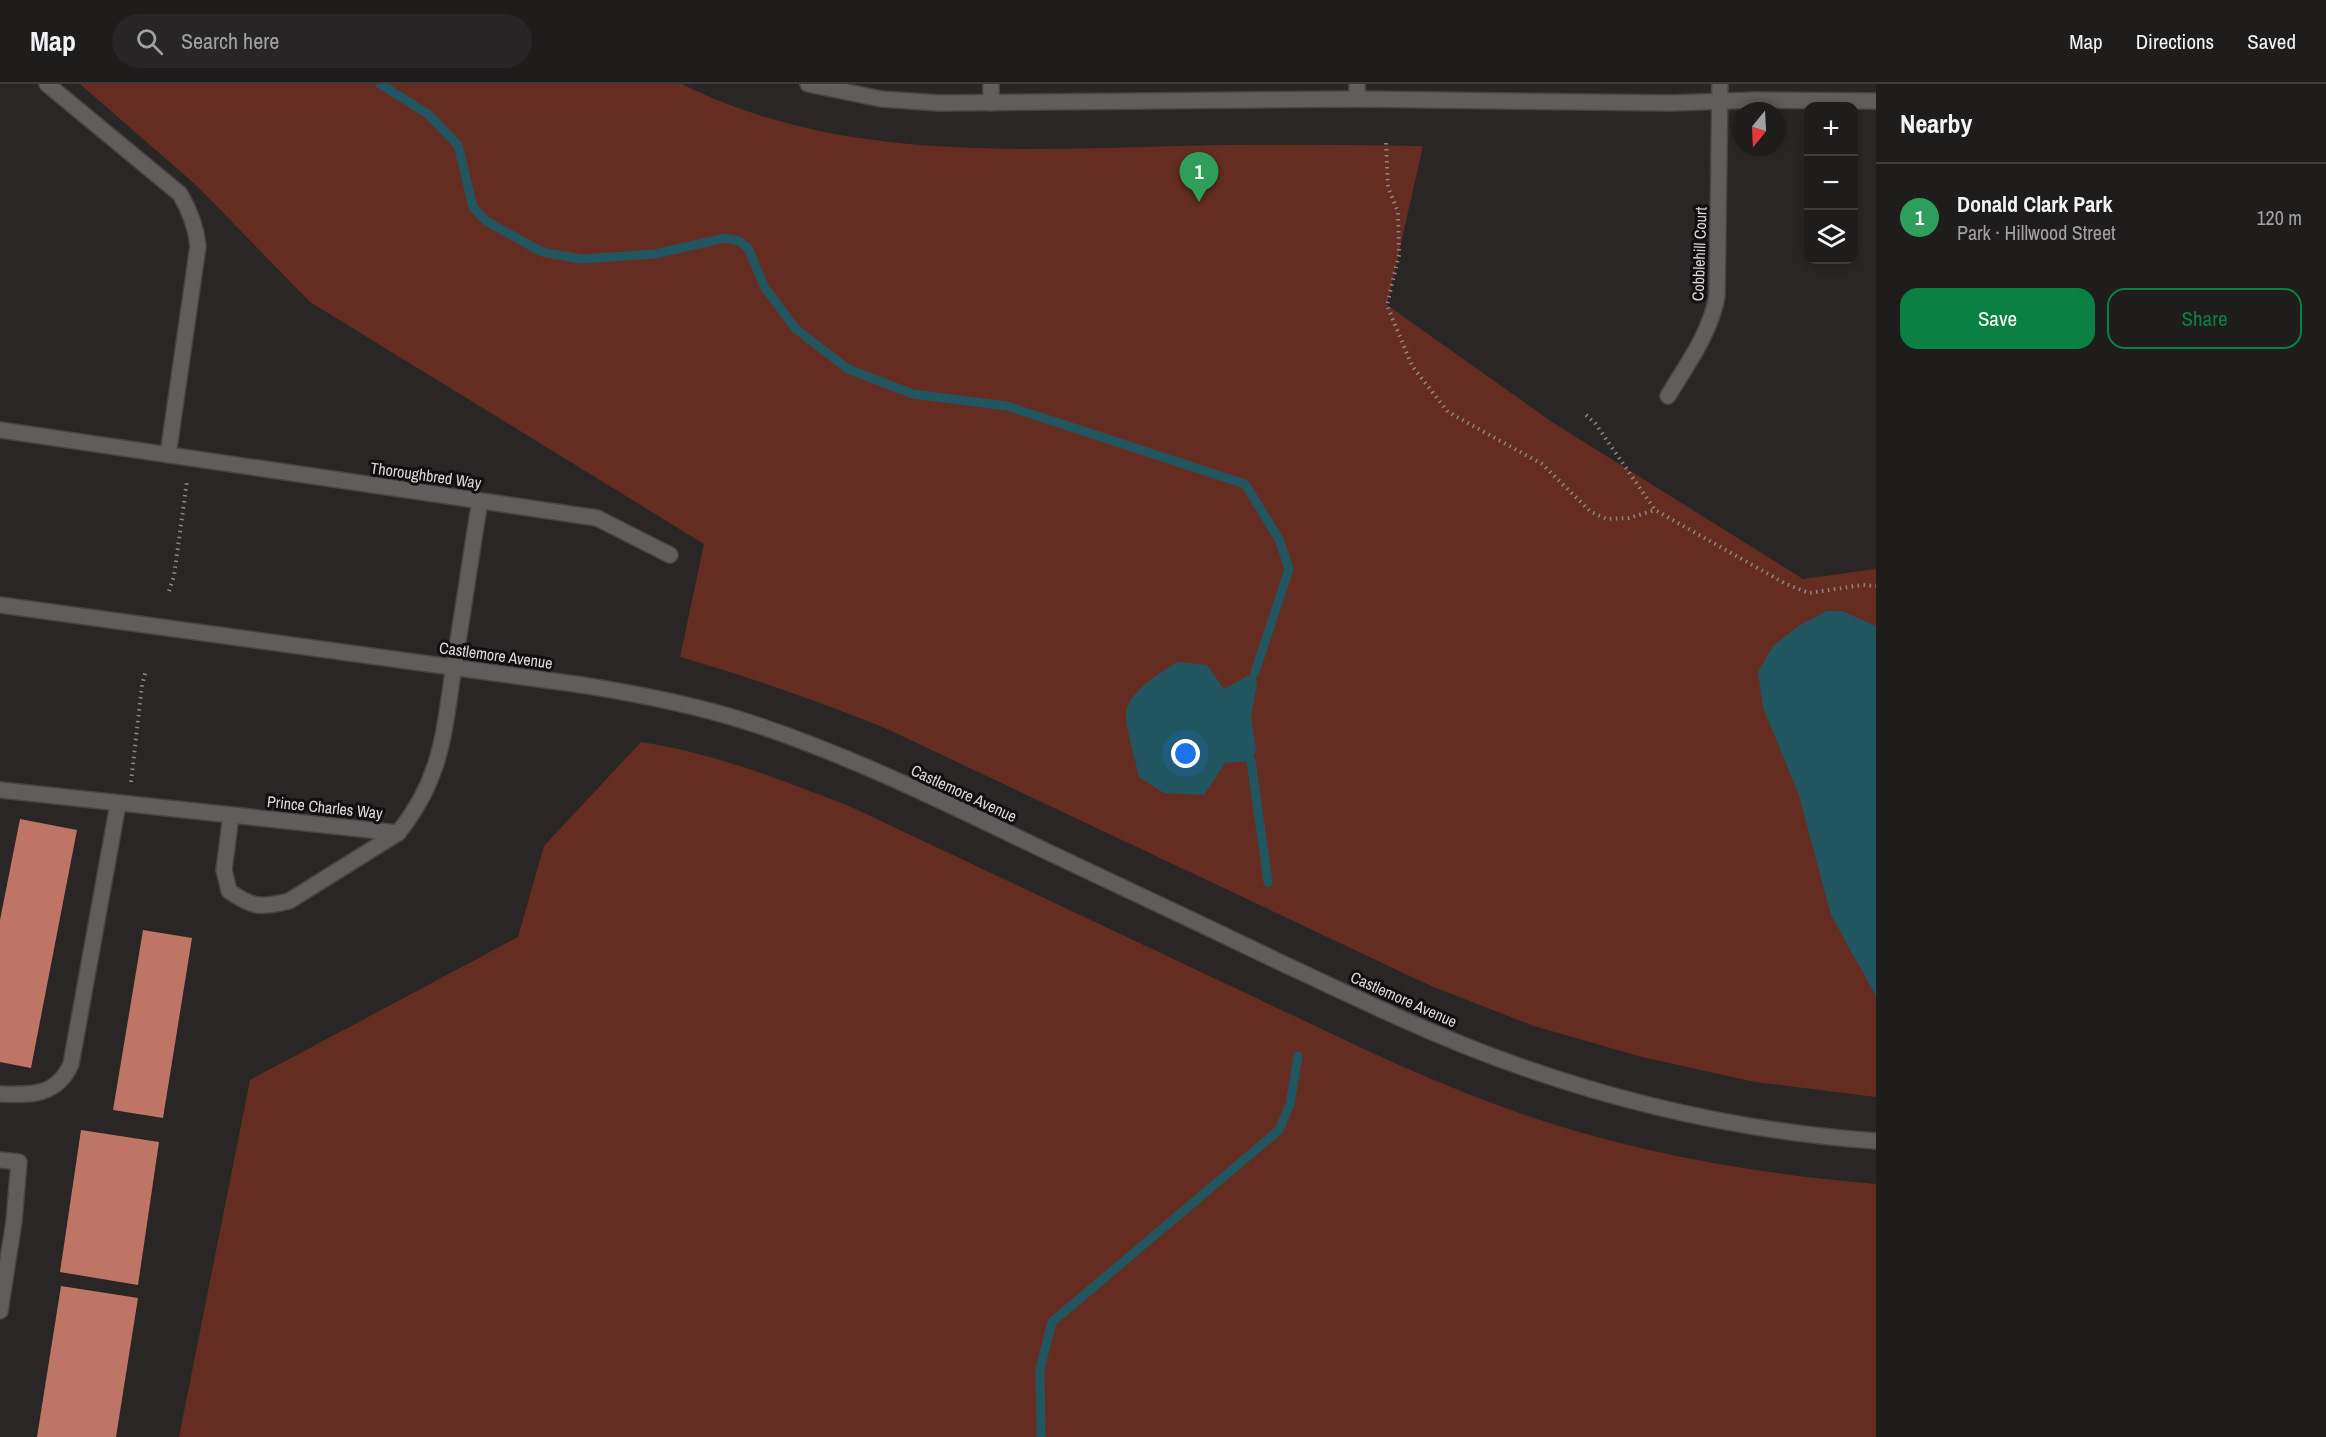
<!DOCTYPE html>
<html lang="en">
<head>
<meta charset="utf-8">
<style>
	body { margin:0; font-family:"Archivo Narrow",sans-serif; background:#272525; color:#f1f3f6 }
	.controls { position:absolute; right:18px; top:18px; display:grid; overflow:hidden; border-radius:12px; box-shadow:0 3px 9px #0003 }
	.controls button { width:54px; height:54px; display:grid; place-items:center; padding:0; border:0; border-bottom:2px solid #3c3a3b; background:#1f1c1c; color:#f1f3f6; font:30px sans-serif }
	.compass { position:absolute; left:1732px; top:18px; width:54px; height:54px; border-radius:50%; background:#1f1c1c; box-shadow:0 3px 9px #0003; rotate:198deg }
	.you { position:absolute; left:1186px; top:670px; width:21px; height:21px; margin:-15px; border:4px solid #fff; border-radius:50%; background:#1a73e8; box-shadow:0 0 0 9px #1a73e833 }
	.badge { display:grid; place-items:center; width:39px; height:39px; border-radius:50%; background:#0b8043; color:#fff; font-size:20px; font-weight:700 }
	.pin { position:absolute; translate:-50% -50px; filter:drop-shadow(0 2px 3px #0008) }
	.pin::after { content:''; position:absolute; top:32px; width:21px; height:18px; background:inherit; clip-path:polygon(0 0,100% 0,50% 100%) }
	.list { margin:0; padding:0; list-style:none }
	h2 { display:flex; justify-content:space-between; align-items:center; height:78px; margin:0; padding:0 24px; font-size:26px }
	h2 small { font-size:20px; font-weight:400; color:#a1a1a3 }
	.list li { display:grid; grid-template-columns:39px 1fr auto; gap:18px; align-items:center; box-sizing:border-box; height:108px; padding:0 24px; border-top:2px solid #3c3a3b }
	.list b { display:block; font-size:22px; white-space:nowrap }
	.list p { margin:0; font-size:20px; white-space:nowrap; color:#a1a1a3 }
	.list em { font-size:20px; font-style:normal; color:#a1a1a3 }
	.actions { display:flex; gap:12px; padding:18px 24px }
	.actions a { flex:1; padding:14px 0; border:2px solid #0b8043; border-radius:18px; text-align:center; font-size:21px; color:#0b8043 }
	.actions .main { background:#0b8043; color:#fff }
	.icon { flex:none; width:33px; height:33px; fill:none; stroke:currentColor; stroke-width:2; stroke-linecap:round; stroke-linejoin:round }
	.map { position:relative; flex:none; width:1876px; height:1353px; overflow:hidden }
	header { display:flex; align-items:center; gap:36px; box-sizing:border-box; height:84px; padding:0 30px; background:#1f1c1c; border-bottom:2px solid #3c3a3b }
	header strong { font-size:28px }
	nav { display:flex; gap:33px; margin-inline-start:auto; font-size:21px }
	.search { width:420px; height:54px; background:#272525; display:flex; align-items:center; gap:15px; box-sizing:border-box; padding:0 21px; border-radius:33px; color:#a1a1a3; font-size:22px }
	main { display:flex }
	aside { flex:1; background:#1f1c1c }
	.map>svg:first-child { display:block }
	.green { fill:#652d22 }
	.water { fill:#215660 }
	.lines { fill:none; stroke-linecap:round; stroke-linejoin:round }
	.stream { stroke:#215660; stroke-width:9 }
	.building { fill:#bf7566 }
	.minor-casing { stroke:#474443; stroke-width:18 }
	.path { stroke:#8a8786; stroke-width:4; stroke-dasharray:1.5 4.5; stroke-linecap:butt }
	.minor { stroke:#615d5c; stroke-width:15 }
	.labels { text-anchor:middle; stroke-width:6; stroke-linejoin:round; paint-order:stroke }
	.street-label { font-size:16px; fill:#dcdad9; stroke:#110f0f }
</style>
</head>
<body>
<header>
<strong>Map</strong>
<div class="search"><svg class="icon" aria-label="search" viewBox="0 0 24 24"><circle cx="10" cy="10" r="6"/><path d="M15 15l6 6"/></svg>Search here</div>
<nav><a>Map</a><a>Directions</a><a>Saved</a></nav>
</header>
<main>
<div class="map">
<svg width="1876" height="1353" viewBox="0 0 1876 1353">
	<rect width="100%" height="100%" fill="#292625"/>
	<g class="green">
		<path d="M 80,0 L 682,0 C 836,77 1010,66 1177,62 C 1259,60 1341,61 1423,62 L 1387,221 L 1552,338 L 1803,495 L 1876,485 L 1876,1013 L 1755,998 L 1642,973 L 1534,942 L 1431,902 L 885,644 C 817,617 750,593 680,573 L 704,460 L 310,218 L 196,101 Z"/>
		<path d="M 641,658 C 713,669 779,695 847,721 L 1364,965 C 1418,990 1472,1013 1528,1032 C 1640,1070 1759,1090 1876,1100 L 1876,1353 L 179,1353 L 250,996 L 518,853 L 544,762 Z"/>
	</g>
	<g class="water">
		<polygon points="1827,527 1842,527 1876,542 1876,912 1831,831 1798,708 1763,624 1758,588 1773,562 1800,541"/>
		<path d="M 1178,578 L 1207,581 L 1224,605 L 1255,588 L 1257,599 L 1251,633 L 1256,667 L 1251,677 L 1225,679 L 1204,711 L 1164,709 L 1139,693 C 1136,678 1125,642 1126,629 C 1128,608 1162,587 1178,578 Z"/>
	</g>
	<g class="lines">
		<g class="stream">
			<polyline points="380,0 428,30 458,61 473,123 486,137 542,168 582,175 655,170 725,154 739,157 748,164 765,204 796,245 848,285 913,310 1007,322 1245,400 1279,455 1289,485 1255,588"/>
			<polyline points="1251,677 1268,798"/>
			<polyline points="1041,1353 1040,1285 1052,1238 1279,1046 1290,1020 1298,972"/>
		</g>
	</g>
	<g class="building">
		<polygon points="20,735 77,746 31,984 0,978 0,836"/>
		<polygon points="143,846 192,854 163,1034 113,1026"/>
		<polygon points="81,1046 159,1058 138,1201 60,1188"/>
		<polygon points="61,1202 138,1214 116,1353 37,1353"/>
	</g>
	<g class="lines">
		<defs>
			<g id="minor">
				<path d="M 47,0 L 180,110 C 190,127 196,142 198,162 L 168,371"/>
				<polyline points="808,0 881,15 939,19 1357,15 1671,19 1756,16 1876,17"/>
				<polyline points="1357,15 1357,0"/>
				<polyline points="991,19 991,0"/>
				<path d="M 1668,312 C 1687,280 1710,250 1717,212 L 1720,0"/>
				<polyline points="0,346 597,434 670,471"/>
				<path d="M 0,521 L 582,601 C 639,610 696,621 751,639 C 855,673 952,722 1050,769 C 1129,806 1209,844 1288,882 C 1357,914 1426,948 1497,974 C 1618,1019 1748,1048 1876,1057"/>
				<path d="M 0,706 L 398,749 C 444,692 444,644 455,575 C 464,522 471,470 480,417"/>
				<path d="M 231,731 L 224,786 L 229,807 C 253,824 261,824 289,817 L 398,749"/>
				<path d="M 0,1010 C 31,1011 57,1012 71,980 L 118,720"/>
				<polyline points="0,1076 19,1078 14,1137 0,1227"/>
			</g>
		</defs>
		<use href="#minor" class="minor-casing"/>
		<g class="path">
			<polyline points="1386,59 1388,103 1398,128 1399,171 1387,221 1412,282 1448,328 1542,380 1591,428 1607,435 1629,434 1655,426"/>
			<polyline points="1586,331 1595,339 1655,426 1786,500 1809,509 1862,501 1876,502"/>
			<polyline points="169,507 174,492 187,397"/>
			<polyline points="131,698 142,601 146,586"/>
		</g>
		<use href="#minor" class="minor"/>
	</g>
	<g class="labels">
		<g class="street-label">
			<text transform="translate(1699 170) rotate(-88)" y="6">Cobblehill Court</text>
			<text transform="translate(426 391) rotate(8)" y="6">Thoroughbred Way</text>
			<text transform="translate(496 571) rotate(8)" y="6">Castlemore Avenue</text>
			<text transform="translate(964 709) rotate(25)" y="6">Castlemore Avenue</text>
			<text transform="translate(325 723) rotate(6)" y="6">Prince Charles Way</text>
			<text transform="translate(1404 915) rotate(24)" y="6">Castlemore Avenue</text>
		</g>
	</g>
</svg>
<div class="controls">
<button>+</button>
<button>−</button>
<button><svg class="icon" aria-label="layers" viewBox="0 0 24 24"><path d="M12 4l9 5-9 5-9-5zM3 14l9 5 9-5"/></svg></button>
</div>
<svg class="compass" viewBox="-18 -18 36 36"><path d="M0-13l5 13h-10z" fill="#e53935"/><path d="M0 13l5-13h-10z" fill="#a1a1a3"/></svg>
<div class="you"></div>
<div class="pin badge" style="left:1199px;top:118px;background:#2e9e5b">1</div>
</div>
<aside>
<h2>Nearby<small></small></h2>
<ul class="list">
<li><span class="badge" style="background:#2e9e5b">1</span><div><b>Donald Clark Park</b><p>Park · Hillwood Street</p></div><em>120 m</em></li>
</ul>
<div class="actions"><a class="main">Save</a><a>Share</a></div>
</aside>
</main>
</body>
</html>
